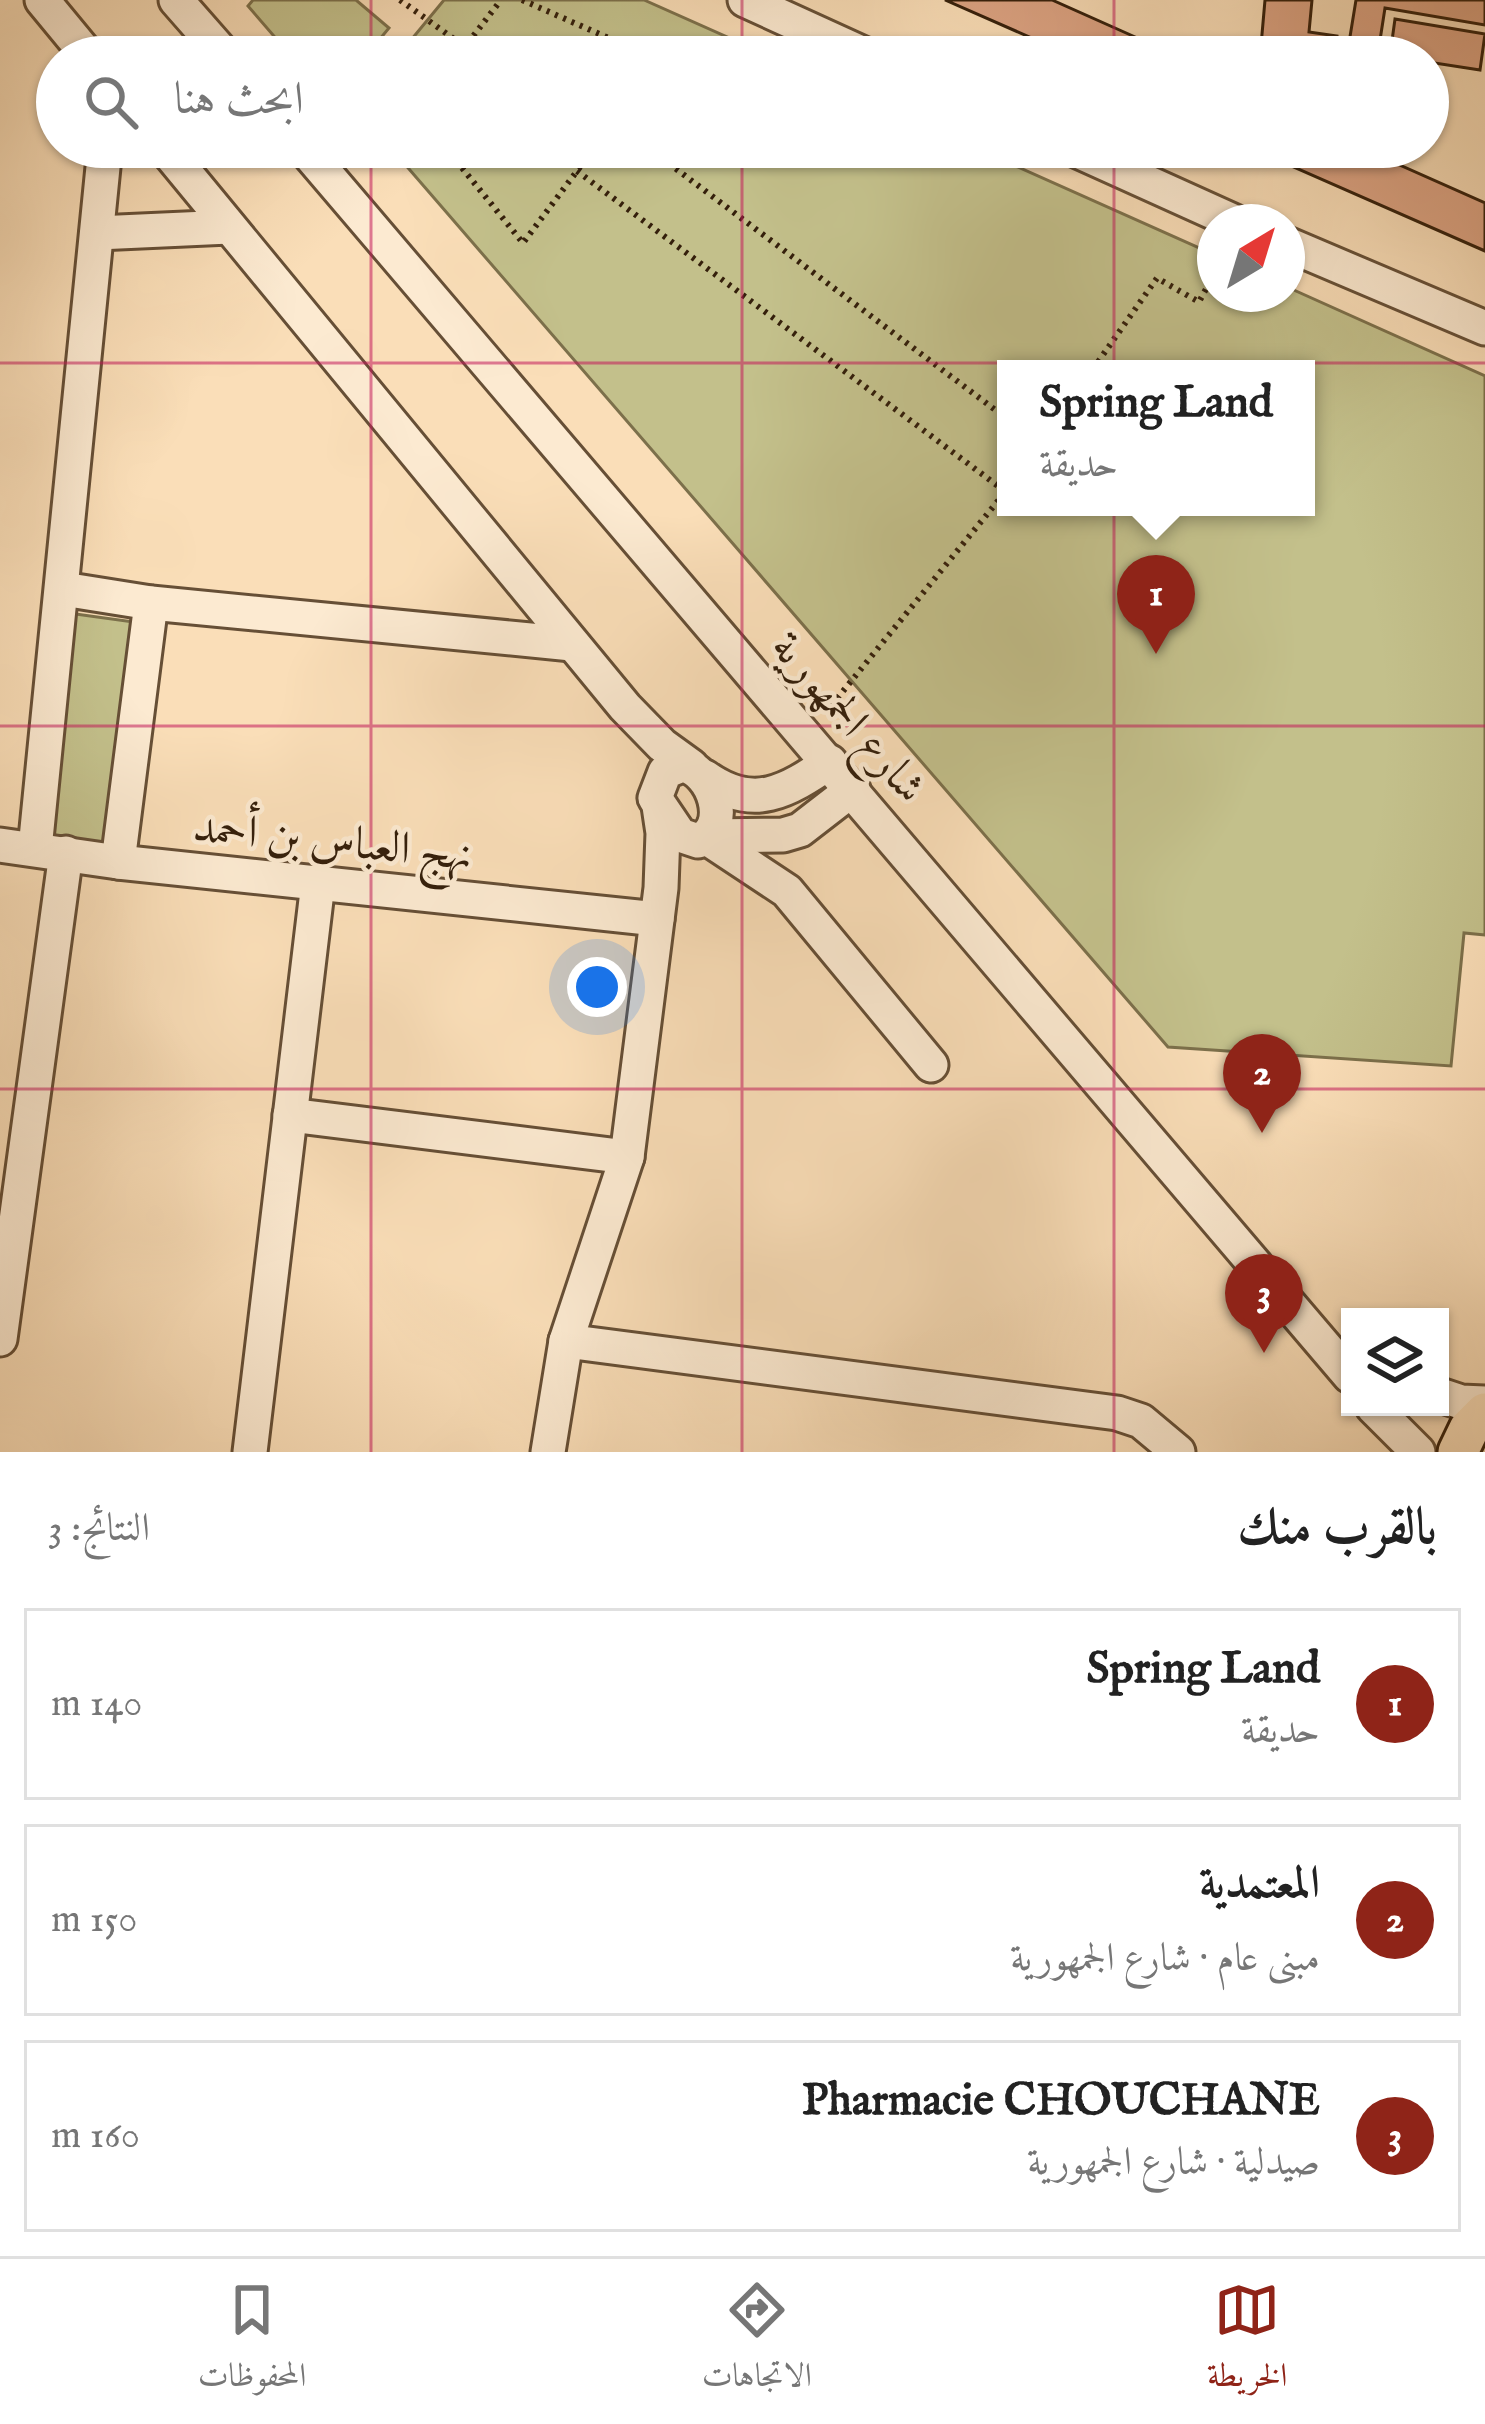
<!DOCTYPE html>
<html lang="ar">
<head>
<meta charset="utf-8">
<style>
	body { margin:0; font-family:"IM FELL English",Amiri,serif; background:#f2f2f2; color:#222; direction:rtl }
	.controls { position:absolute; right:36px; bottom:36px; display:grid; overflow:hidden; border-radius:0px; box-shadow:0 3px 9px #0004 }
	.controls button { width:108px; height:108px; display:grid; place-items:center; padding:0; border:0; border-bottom:3px solid #e0e0e0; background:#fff; color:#222; font:60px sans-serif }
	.compass { position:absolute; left:1197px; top:204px; width:108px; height:108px; border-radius:50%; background:#fff; box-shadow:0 3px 9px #0004; rotate:38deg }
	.you { position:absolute; left:597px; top:987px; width:42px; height:42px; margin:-30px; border:9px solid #fff; border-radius:50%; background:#1a73e8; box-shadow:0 0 0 18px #1a73e833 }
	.badge { display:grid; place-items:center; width:78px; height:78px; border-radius:50%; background:#8f2418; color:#fff; font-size:39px; font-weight:700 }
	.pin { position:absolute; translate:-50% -99px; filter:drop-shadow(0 3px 6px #0008) }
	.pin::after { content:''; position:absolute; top:63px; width:42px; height:36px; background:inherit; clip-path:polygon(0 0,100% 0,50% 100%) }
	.popup { position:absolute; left:997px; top:360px; width:318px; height:156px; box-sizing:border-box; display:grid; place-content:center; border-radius:0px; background:#fff; filter:drop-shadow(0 3px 9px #0005); font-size:39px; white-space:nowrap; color:#767676 }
	.popup b { font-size:45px; color:#222 }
	.popup::after { content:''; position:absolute; left:50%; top:100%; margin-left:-24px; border:24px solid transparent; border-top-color:#fff }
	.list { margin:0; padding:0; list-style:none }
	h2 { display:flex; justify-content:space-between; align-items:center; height:156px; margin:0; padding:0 48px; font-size:51px }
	h2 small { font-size:39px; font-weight:400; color:#767676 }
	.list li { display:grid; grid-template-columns:78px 1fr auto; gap:36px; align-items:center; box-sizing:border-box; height:192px; margin:0 24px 24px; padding:0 24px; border:3px solid #e0e0e0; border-radius:0px }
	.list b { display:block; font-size:45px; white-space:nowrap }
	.list p { margin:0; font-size:39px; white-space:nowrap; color:#767676 }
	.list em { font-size:39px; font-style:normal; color:#767676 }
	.icon { flex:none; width:66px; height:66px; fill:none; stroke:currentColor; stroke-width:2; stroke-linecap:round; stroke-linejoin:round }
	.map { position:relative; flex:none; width:1485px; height:1452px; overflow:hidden; direction:ltr }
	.search { position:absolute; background:#fff; box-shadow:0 3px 9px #0004; left:36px; right:36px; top:36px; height:132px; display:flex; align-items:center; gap:30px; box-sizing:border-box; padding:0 42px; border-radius:66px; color:#767676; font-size:45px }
	.sheet { height:804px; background:#fff }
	nav { display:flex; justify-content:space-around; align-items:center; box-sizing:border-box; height:168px; border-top:3px solid #e0e0e0; background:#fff; font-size:33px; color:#767676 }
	nav a { display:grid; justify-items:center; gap:6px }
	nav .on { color:#8f2418 }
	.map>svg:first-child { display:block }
	.green { fill:#c3c08b; stroke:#7c704b; stroke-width:3; fill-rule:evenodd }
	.building { fill:#dda484; stroke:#341f0b; stroke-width:3 }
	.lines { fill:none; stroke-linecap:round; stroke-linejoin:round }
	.minor-casing { stroke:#664f36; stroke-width:39 }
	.major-casing { stroke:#341f0b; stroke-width:45 }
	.path { stroke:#341f0b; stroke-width:6; stroke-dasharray:3 6; stroke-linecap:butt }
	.minor { stroke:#fcead1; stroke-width:33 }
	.major { stroke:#fadeb8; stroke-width:39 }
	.grid { fill:none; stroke:#c2185b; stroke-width:3; stroke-opacity:0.55 }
	.labels { text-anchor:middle; stroke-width:9; stroke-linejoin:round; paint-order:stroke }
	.street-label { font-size:45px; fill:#341f0b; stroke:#fcead1 }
</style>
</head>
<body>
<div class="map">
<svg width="1485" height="1452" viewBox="0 0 1485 1452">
	<rect width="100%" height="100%" fill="#fadeb8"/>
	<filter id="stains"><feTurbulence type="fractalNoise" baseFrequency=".00167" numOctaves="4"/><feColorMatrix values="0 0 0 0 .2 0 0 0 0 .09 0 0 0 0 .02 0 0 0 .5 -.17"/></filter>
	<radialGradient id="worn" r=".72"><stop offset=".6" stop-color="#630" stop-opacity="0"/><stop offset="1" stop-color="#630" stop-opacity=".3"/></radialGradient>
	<g class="green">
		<polygon points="253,0 356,0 389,28 365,57 292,57 248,6"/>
		<polygon points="444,0 644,0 772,57 397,57"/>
		<path d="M 390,147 L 973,147 L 1215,255 L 1215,294 L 1287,294 L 1287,287 L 1485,376 L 1485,935 L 1464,933 L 1451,1066 L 1168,1047 ZM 1006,369 L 1306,369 L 1306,507 L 1006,507 Z"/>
		<polygon points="61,612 141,623 110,868 29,857"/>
	</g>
	<g class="building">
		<polygon points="945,0 1052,0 1180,57 1075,57"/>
		<polygon points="1265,0 1312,0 1309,32 1337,36 1336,57 1260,57"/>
		<polygon points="1356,0 1485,0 1485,25 1385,8 1378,53 1348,49"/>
		<polygon points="1395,19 1485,34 1480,70 1428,62 1428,57 1390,55"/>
		<polygon points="1248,147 1359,147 1485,203 1485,251"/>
	</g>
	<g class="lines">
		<defs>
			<g id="minor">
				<polyline points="42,0 89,57"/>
				<polyline points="176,0 226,57"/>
				<polyline points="745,0 870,57"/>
				<polyline points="164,147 625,707 662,745 691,766"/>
				<polyline points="303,147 1350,1376"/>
				<polyline points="1069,147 1235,222"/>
				<polyline points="97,233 229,227"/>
				<polyline points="1287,244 1485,328"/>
				<polyline points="63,589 151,603 572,644"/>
				<path d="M 682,765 C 714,770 732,828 698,841 L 680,835 L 655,798 L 665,772 Z"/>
				<path d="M 705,777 C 754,812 787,791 830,762"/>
				<polyline points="710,836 783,835 800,830 853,789"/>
				<polyline points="707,838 787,891 931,1065"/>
				<polyline points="0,845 118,862 657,919"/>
				<polyline points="35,849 105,147"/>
				<polyline points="118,862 151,603"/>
				<polyline points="290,1115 627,1157"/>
				<polyline points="0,1339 66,853"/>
				<polyline points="566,1341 1117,1413 1141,1421 1178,1452"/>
				<polyline points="1440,1395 1461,1402 1485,1403"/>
				<polyline points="1373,1407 1418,1452"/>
				<polyline points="250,1452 318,883"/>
				<polyline points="548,1452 566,1341 627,1157 661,888 663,833 659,806"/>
			</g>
			<polyline id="major" points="1458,1452 1469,1429 1485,1413"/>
		</defs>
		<use href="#minor" class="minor-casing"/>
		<use href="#major" class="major-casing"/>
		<g class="path">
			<polyline points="400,0 479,57"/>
			<polyline points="522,0 652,57"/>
			<polyline points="457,57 501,0"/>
			<polyline points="445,147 523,243 595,147"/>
			<polyline points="647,147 1006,418"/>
			<polyline points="577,171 1006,492"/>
			<polyline points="1093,369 1157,278 1199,302 1215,272"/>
			<polyline points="826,712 1006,491"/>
		</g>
		<use href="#minor" class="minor"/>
		<use href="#major" class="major"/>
	</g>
	<path class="grid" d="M 371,0 L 371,57M 742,0 L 742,57M 1114,0 L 1114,57M 371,147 L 371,1452M 742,147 L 742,1452M 1114,147 L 1114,1452M 0,363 L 1485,363M 0,726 L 1485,726M 0,1089 L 1485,1089"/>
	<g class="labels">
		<g class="street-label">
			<text transform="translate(850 716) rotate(49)" y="16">شارع الجمهورية</text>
			<text transform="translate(333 839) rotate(6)" y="16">نهج العباس بن أحمد</text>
		</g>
	</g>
	<rect width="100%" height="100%" filter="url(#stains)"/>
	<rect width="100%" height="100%" fill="url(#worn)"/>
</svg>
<div class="controls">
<button><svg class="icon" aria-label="layers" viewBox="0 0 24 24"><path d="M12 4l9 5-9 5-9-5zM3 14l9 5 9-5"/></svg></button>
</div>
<svg class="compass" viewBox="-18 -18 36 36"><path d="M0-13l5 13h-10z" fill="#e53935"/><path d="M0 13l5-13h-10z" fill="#767676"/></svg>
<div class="you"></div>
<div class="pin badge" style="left:1156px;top:654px">1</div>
<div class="popup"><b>Spring Land</b>حديقة</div>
<div class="pin badge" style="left:1262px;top:1133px">2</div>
<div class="pin badge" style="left:1264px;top:1353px">3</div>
<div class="search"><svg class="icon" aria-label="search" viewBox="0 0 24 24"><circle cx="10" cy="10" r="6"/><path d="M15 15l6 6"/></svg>ابحث هنا</div>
</div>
<section class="sheet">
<h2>بالقرب منك<small>النتائج: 3</small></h2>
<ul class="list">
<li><span class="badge">1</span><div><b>Spring Land</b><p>حديقة</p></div><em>140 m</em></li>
<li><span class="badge">2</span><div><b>المعتمدية</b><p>مبنى عام · شارع الجمهورية</p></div><em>150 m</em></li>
<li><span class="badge">3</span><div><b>Pharmacie CHOUCHANE</b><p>صيدلية · شارع الجمهورية</p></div><em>160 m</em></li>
</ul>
</section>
<nav>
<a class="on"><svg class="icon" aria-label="map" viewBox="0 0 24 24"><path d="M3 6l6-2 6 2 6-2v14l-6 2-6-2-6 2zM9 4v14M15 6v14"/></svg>الخريطة</a>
<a><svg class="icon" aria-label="directions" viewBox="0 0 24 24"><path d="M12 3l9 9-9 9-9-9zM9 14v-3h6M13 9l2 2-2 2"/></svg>الاتجاهات</a>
<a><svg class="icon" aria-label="saved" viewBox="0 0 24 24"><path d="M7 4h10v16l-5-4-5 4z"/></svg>المحفوظات</a>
</nav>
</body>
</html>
